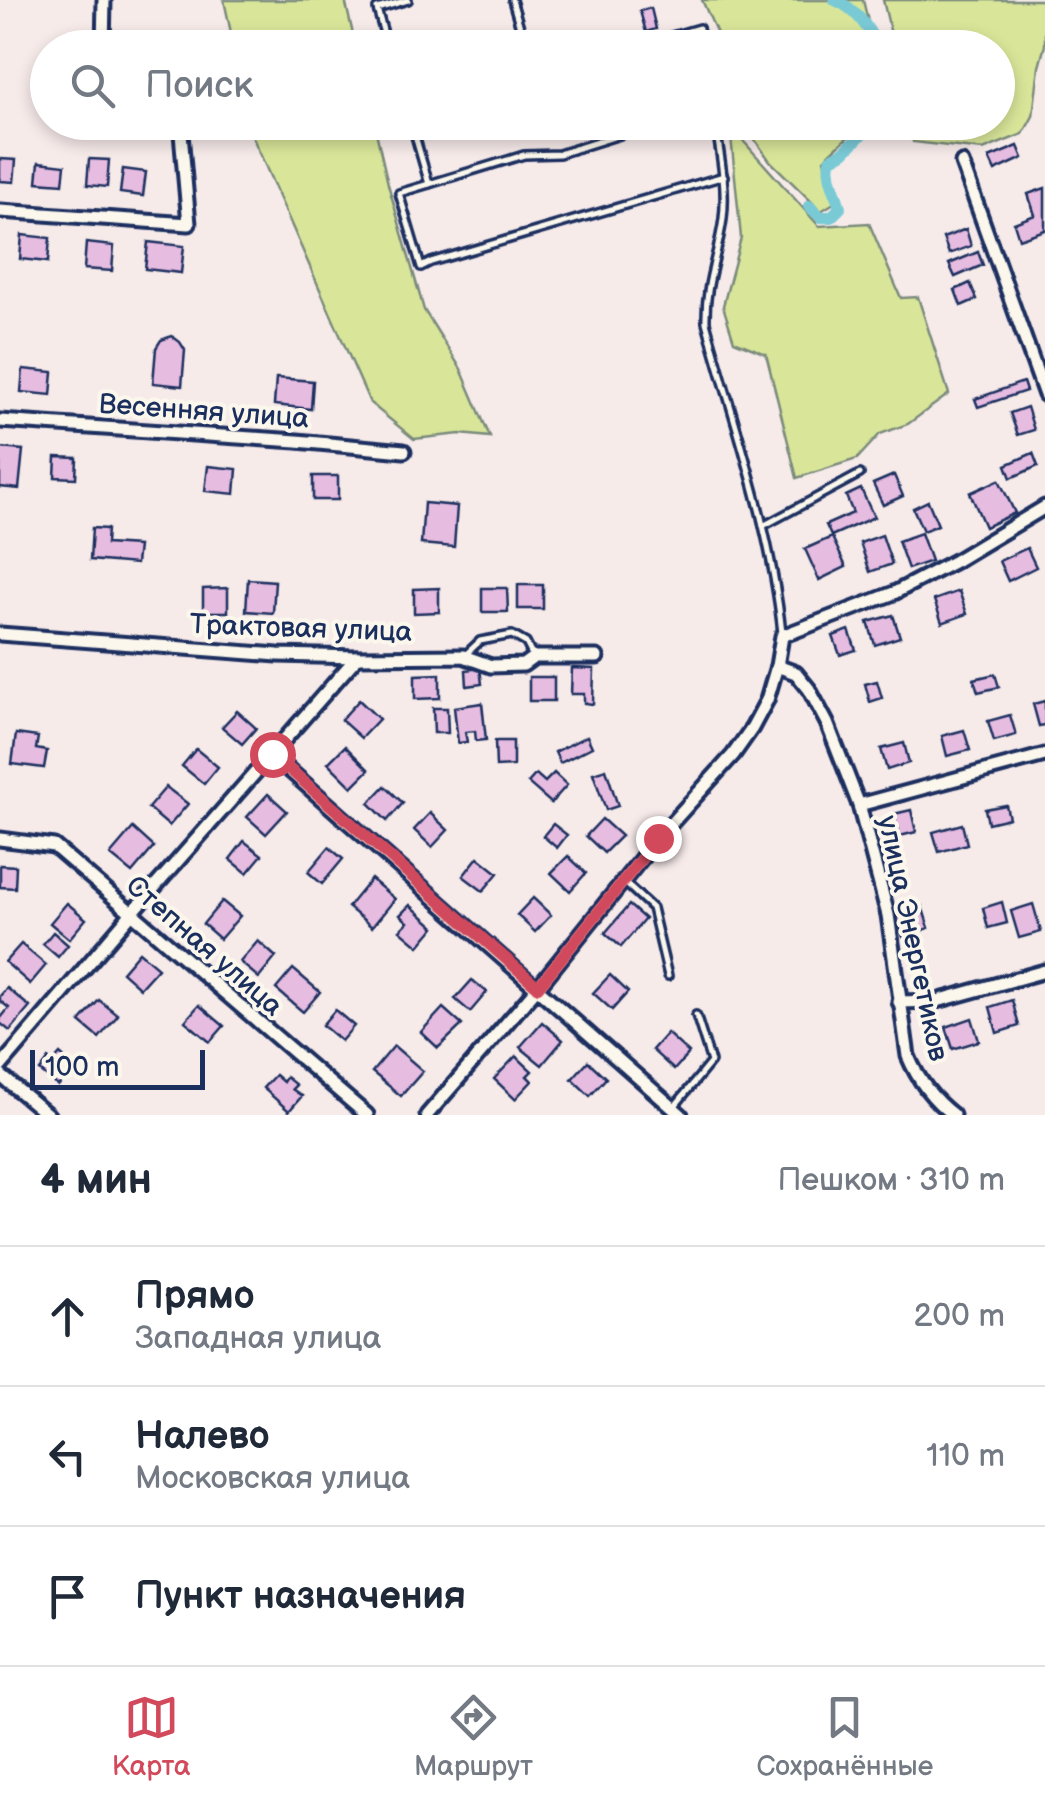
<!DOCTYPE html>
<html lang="ru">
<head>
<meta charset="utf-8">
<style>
	body { margin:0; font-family:"Balsamiq Sans",sans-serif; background:#f2f2f3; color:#1f2937 }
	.scale { position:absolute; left:30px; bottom:25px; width:175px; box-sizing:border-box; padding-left:10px; border:5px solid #1b2f5e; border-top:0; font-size:28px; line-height:35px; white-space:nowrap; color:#1b2f5e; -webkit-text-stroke:8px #fbf7ec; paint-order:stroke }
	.stop { position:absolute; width:30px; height:30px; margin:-22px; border:8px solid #d1495b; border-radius:50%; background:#fff }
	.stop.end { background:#d1495b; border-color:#fff; box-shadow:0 2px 10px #0008 }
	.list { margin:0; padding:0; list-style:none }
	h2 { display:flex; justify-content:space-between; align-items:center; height:130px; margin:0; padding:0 40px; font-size:42px }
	h2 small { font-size:32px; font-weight:400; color:#747a83 }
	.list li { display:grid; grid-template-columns:65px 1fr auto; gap:30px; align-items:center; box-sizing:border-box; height:140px; padding:0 40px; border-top:2px solid #e0e1e3 }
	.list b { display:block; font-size:38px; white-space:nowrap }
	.list p { margin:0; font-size:32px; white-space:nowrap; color:#747a83 }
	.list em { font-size:32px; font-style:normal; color:#747a83 }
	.icon { flex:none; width:55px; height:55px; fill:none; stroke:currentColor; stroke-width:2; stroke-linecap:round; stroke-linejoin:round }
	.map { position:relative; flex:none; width:1045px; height:1115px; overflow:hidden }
	.search { position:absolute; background:#fff; box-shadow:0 5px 15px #0003; left:30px; right:30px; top:30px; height:110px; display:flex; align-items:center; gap:25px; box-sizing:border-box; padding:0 35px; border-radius:55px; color:#747a83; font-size:38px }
	.sheet { height:550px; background:#fff }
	nav { display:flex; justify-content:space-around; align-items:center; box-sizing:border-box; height:140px; border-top:2px solid #e0e1e3; background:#fff; font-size:28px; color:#747a83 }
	nav a { display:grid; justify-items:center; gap:5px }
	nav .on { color:#d1495b }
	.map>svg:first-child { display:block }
	.green { fill:#d9e699; stroke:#7a8a7c; stroke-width:2.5 }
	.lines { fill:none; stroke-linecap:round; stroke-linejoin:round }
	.canal { stroke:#7acad6; stroke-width:12 }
	.building { fill:#e7bce1; stroke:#1b2f5e; stroke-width:2.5 }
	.service-casing { stroke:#1b2f5e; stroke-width:12 }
	.minor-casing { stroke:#1b2f5e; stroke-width:19 }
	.service { stroke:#fbf7ec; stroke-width:5 }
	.minor { stroke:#fbf7ec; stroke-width:11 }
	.route { stroke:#d1495b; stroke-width:12 }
	.labels { text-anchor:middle; stroke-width:8; stroke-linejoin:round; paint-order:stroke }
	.street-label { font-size:28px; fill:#1b2f5e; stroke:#fbf7ec }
</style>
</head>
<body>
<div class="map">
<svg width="1045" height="1115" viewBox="0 0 1045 1115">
	<rect width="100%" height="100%" fill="#f7ebea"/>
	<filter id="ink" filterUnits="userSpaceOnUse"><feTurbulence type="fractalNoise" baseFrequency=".01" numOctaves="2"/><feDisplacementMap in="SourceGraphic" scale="20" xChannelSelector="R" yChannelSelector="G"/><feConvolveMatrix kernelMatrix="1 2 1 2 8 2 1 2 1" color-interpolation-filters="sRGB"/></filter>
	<g filter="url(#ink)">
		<g class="green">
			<polygon points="224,0 345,0 356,47 234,47"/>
			<polygon points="702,0 863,0 874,47 723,47"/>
			<polygon points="883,0 1045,0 1045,45 1039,67 1033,116 1023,134 983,150 913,142 912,123 998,122 998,48 894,47"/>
			<polygon points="249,123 374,123 388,184 424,310 461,369 490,437 460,434 414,439 370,403 250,131"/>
			<polygon points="743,123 863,123 824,159 834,203 821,211 770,161"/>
			<polygon points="730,126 819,226 869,223 901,298 918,297 949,394 908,424 880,434 857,459 797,478 766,354 734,341 723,306 741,238"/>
		</g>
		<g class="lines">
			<g class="canal">
				<path d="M 835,0 C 855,8 870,28 877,48"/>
				<path d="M 809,206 L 821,217 L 831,217 L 840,208 C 836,191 827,177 830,160 L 844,152 L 874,122"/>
			</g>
		</g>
		<g class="building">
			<polygon points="651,8 656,29 646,32 640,11"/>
			<polygon points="139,34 165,36 164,48 138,48"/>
			<polygon points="1018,146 1023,158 995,171 989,158"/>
			<polygon points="0,159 16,160 14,182 0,181"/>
			<polygon points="89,159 109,160 107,187 87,185"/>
			<polygon points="39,162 65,165 63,184 37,182"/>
			<polygon points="123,169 146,172 143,196 120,193"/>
			<polygon points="1045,188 1045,230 1019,239 1014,223 1035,215 1028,194"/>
			<polygon points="966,229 971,246 949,254 943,238"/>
			<polygon points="22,235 50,238 48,262 20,259"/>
			<polygon points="148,242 184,246 181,273 145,269"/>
			<polygon points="86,243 114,246 112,271 84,269"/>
			<polygon points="978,252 983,265 955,277 949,264"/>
			<polygon points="970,283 977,299 961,306 955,290"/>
			<polygon points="172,336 180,342 185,350 182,386 153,383 156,348 161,340"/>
			<polygon points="23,369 53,372 51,395 21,392"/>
			<polygon points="276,378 313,381 311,409 274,405"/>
			<polygon points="1023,382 1026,391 978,407 975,399"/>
			<polygon points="1027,407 1034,430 1018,435 1010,413"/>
			<polygon points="0,448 23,450 19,489 0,487"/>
			<polygon points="1033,453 1038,466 1011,478 1006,465"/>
			<polygon points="56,457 77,458 76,478 55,477"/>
			<polygon points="208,466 237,469 235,494 205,491"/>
			<polygon points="894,475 903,496 883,505 873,484"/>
			<rect x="313" y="476" width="25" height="24"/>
			<polygon points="999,480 1015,513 985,527 970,493"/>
			<polygon points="861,489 874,517 831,536 826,525 853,513 846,496"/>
			<polygon points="928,501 938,525 923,531 913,508"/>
			<polygon points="424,503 457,506 454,547 421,544"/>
			<polygon points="92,528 107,529 106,544 138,546 136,564 90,560"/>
			<polygon points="921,533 931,561 908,569 898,541"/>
			<polygon points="882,535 892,564 870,572 860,543"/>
			<polygon points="832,537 846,567 819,580 805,549"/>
			<polygon points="1027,548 1036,567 1008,581 999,561"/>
			<polygon points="248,579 275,581 273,613 246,611"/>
			<rect x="518" y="585" width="25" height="24"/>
			<polygon points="228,588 228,612 203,612 203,589"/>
			<polygon points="439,588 439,612 414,613 414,589"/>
			<polygon points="482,588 507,588 508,612 482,612"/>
			<polygon points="959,591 967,614 942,623 934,600"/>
			<polygon points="893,615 900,637 875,645 868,622"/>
			<polygon points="849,630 856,650 840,655 833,636"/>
			<polygon points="480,668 482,684 467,686 466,670"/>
			<polygon points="572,668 594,669 593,704 584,703 584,694 571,694"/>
			<polygon points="440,674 440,698 415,699 415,675"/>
			<polygon points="995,674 999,687 978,692 974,679"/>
			<rect x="529" y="677" width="25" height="24"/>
			<polygon points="877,681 882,698 870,702 865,684"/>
			<polygon points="359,700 379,719 361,738 341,720"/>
			<polygon points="1045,701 1045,725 1039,726 1033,704"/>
			<polygon points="482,703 486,740 476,741 475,731 465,732 467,742 458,743 454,707"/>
			<polygon points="433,708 447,708 448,733 434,733"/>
			<polygon points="237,711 256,728 242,744 222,727"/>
			<polygon points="1010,715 1016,735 994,741 988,721"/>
			<polygon points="964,730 970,750 947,756 942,736"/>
			<polygon points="16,734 38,737 36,749 47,751 44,768 12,764"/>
			<polygon points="587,736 592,747 560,763 555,752"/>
			<polygon points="495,741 513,741 513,766 496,767"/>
			<polygon points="904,743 909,763 887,770 881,749"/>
			<polygon points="345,746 369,770 352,787 328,763"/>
			<polygon points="196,749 218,767 204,784 182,766"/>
			<polygon points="606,769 618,806 606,810 593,773"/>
			<polygon points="554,773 567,785 551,803 528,783 536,774 545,782"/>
			<polygon points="385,786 403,803 387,821 369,803"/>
			<polygon points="166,787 188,804 169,826 148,808"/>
			<polygon points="268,794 287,811 266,834 247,817"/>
			<polygon points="1006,805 1009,818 988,823 985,809"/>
			<polygon points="911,810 916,832 900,836 898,827 891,829 889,822 896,820 894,814"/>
			<polygon points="430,813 448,830 432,847 414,830"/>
			<polygon points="602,819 621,836 604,853 586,836"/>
			<polygon points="553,824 567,835 557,848 543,836"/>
			<polygon points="962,824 967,844 939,852 933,832"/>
			<polygon points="133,828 154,847 132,873 110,855"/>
			<polygon points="244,841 262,855 247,873 230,859"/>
			<polygon points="329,847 343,859 322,884 308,872"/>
			<polygon points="568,856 586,873 570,891 551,873"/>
			<polygon points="478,857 498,873 483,891 463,876"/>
			<polygon points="0,865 16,866 15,888 0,887"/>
			<polygon points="371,879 395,899 372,927 348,907"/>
			<polygon points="533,898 551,915 535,932 517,915"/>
			<polygon points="222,901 240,916 220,939 203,924"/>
			<polygon points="1002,902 1007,923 988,928 983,908"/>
			<polygon points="67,903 86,919 69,939 50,923"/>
			<polygon points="1033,904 1041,932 1019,938 1011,911"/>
			<polygon points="410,905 435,927 419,946 400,930 408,922 400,915"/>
			<polygon points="629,905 645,919 621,947 605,933"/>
			<polygon points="922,906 929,928 903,937 896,915"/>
			<polygon points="53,932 68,945 58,957 43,944"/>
			<polygon points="258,941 276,957 259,978 240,962"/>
			<polygon points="21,944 46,965 30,984 5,962"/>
			<polygon points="139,952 158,968 140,988 122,972"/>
			<polygon points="293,969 320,992 303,1012 276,989"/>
			<polygon points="610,975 628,992 612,1010 593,993"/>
			<polygon points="472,980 487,992 470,1012 455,999"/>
			<polygon points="7,988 30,1007 10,1031 0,1023 0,1019 9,1008 0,1001 0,996"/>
			<polygon points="99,1000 118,1015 99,1038 80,1022"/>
			<polygon points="1012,1000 1019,1026 997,1033 990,1007"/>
			<polygon points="199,1005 224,1026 210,1042 185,1021"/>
			<polygon points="443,1008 462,1025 438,1048 421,1032"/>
			<polygon points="335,1010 354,1026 341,1041 322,1025"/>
			<polygon points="972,1018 979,1041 953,1049 946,1027"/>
			<polygon points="542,1022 563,1040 542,1065 520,1047"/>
			<polygon points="667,1033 689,1053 674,1070 652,1050"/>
			<polygon points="394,1046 423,1071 401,1096 372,1072"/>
			<polygon points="60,1054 75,1067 58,1086 40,1071 49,1059 53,1062"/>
			<polygon points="516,1056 532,1071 527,1076 532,1081 515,1099 494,1079"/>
			<polygon points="588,1061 606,1078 590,1096 572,1079"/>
			<polygon points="275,1075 283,1082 286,1077 296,1085 292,1089 302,1096 289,1111 263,1088"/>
		</g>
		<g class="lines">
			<defs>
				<g id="service">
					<polyline points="512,0 526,48"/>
					<polyline points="388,48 377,9 408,0"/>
					<polyline points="631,48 699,28 702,48"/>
					<polyline points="411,122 429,184 399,193 421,267 431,262 724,176"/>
					<path d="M 715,122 C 720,154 727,186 723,219 C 718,256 705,282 706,322 C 734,424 771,527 782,633"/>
					<polyline points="429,184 524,155 559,154 626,133 623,122"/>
					<polyline points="763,526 860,474"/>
					<polyline points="464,656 480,641 512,635 526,643 532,655"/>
					<polyline points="625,883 652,908 668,976"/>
					<polyline points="674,1107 711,1062 696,1015"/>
				</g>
				<g id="minor">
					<polyline points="103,48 104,0"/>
					<polyline points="962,163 1045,395"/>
					<polyline points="0,211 189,224 180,122"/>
					<polyline points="0,421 297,441 404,451"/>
					<polyline points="0,634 278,655 357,657 463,656 491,666 523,665 534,657 597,657"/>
					<path d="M 777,666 L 796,673 L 809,689 L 827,723 L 859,805 L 888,915 L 908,1056 C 918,1080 932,1099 953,1115"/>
					<polyline points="271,754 681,1115"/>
					<polyline points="859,805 1045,755"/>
					<polyline points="0,839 54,846 367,1115"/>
					<polyline points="899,1002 937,1001 1045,971"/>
					<polyline points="0,1067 131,914 357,657"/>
					<polyline points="0,1075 48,1115"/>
					<polyline points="427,1115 538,987 658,838 733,755 752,728 767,700 777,666 782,636 894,593 955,561 1045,507"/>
				</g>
			</defs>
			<use href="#service" class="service-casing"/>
			<use href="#minor" class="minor-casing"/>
			<use href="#service" class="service"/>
			<use href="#minor" class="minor"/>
		</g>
	</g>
	<g class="lines" filter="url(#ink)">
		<polyline class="route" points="272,754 538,987 658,838"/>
	</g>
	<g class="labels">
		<g class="street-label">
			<text transform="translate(204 410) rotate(4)" y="10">Весенняя улица</text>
			<text transform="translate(301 627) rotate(2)" y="10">Трактовая улица</text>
			<text transform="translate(914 938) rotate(78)" y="10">улица Энергетиков</text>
			<text transform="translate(205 945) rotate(41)" y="10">Степная улица</text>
		</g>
	</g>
</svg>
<div class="scale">100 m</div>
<div class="stop" style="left:272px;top:754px"></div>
<div class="stop end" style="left:658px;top:838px"></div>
<div class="search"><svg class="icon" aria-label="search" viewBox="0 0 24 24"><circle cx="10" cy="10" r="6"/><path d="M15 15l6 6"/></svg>Поиск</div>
</div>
<section class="sheet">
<h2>4 мин<small>Пешком · 310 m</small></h2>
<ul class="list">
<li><svg class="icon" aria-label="ahead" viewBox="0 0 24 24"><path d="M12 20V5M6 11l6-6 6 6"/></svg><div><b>Прямо</b><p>Западная улица</p></div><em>200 m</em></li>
<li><svg class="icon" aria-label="left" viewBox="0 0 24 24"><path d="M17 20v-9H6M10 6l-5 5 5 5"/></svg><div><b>Налево</b><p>Московская улица</p></div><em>110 m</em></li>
<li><svg class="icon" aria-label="arrive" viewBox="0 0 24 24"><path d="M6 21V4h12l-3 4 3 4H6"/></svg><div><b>Пункт назначения</b></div></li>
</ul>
</section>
<nav>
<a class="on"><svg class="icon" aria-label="map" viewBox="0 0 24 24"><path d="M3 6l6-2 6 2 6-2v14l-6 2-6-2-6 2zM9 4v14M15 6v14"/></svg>Карта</a>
<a><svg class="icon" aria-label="directions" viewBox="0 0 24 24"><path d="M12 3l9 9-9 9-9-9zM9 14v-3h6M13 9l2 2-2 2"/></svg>Маршрут</a>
<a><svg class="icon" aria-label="saved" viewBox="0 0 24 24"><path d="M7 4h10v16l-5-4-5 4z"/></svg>Сохранённые</a>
</nav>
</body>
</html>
